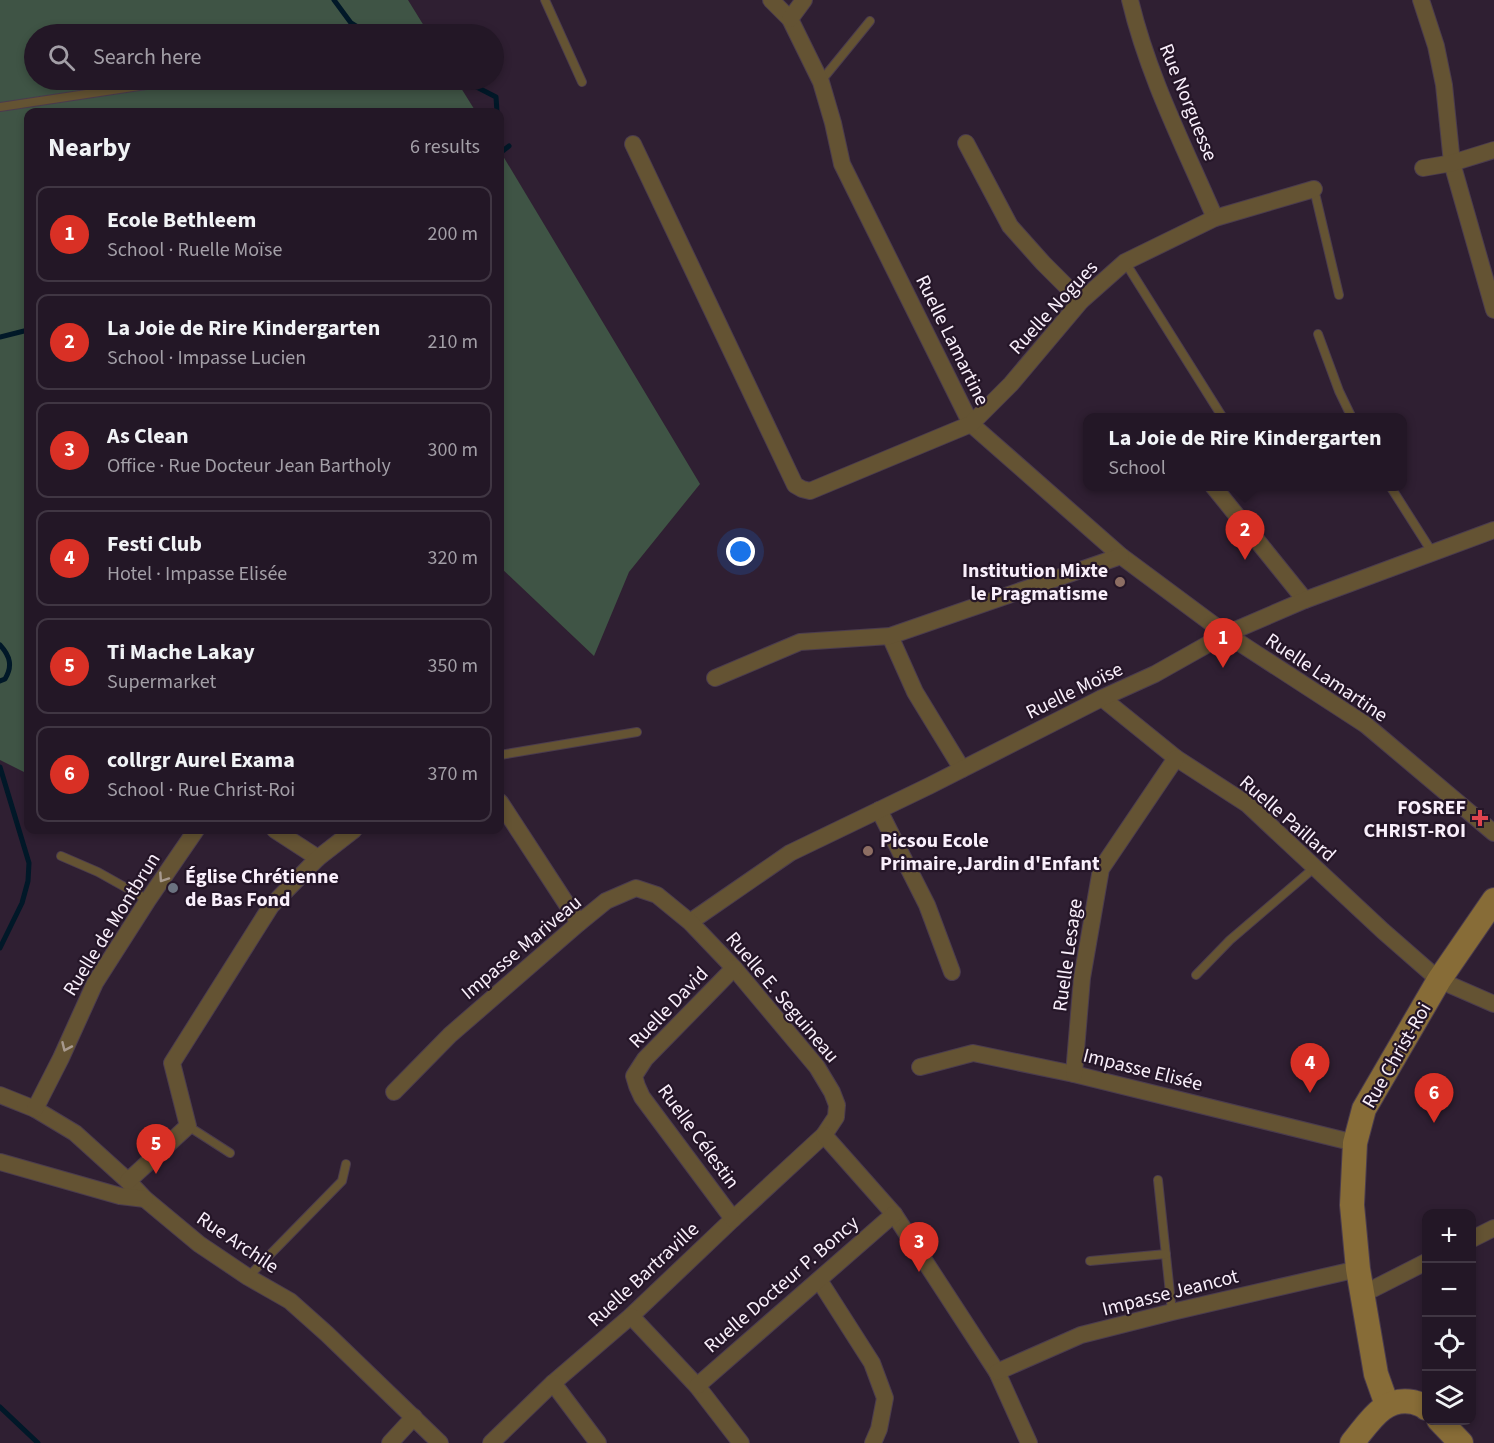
<!DOCTYPE html>
<html lang="en">
<head>
<meta charset="utf-8">
<style>
	body { margin:0; font-family:"Source Sans 3",sans-serif; background:#2b202e; color:#f1f3f6 }
	.controls { position:absolute; right:18px; bottom:18px; display:grid; overflow:hidden; border-radius:12px; box-shadow:0 3px 9px #0003 }
	.controls button { width:54px; height:54px; display:grid; place-items:center; padding:0; border:0; border-bottom:2px solid #403643; background:#231726; color:#f1f3f6; font:30px sans-serif }
	.you { position:absolute; left:741px; top:552px; width:21px; height:21px; margin:-15px; border:4px solid #fff; border-radius:50%; background:#1a73e8; box-shadow:0 0 0 9px #1a73e833 }
	.badge { display:grid; place-items:center; width:39px; height:39px; border-radius:50%; background:#d93025; color:#fff; font-size:20px; font-weight:700 }
	.pin { position:absolute; translate:-50% -50px; filter:drop-shadow(0 2px 3px #0008) }
	.pin::after { content:''; position:absolute; top:32px; width:21px; height:18px; background:inherit; clip-path:polygon(0 0,100% 0,50% 100%) }
	.popup { position:absolute; left:1083px; top:413px; width:324px; height:78px; box-sizing:border-box; display:grid; place-content:center; border-radius:12px; background:#231726; filter:drop-shadow(0 2px 4px #0005); font-size:20px; white-space:nowrap; color:#a39fa7 }
	.popup b { font-size:22px; color:#f1f3f6 }
	.popup::after { content:''; position:absolute; left:50%; top:100%; margin-left:-12px; border:12px solid transparent; border-top-color:#231726 }
	.list { margin:0; padding:0; list-style:none }
	h2 { display:flex; justify-content:space-between; align-items:center; height:78px; margin:0; padding:0 24px; font-size:26px }
	h2 small { font-size:20px; font-weight:400; color:#a39fa7 }
	.list li { display:grid; grid-template-columns:39px 1fr auto; gap:18px; align-items:center; box-sizing:border-box; height:96px; margin:0 12px 12px; padding:0 12px; border:2px solid #403643; border-radius:12px }
	.list b { display:block; font-size:22px; white-space:nowrap }
	.list p { margin:0; font-size:20px; white-space:nowrap; color:#a39fa7 }
	.list em { font-size:20px; font-style:normal; color:#a39fa7 }
	.icon { flex:none; width:33px; height:33px; fill:none; stroke:currentColor; stroke-width:2; stroke-linecap:round; stroke-linejoin:round }
	.map { position:relative; flex:none; width:1494px; height:1443px; overflow:hidden }
	.search { position:absolute; background:#231726; box-shadow:0 3px 9px #0003; left:24px; top:24px; width:480px; height:66px; display:flex; align-items:center; gap:15px; box-sizing:border-box; padding:0 21px; border-radius:33px; color:#a39fa7; font-size:22px }
	.panel { position:absolute; background:#231726; box-shadow:0 3px 9px #0003; left:24px; top:108px; width:480px; height:726px; border-radius:12px }
	.map>svg:first-child { display:block }
	.green { fill:#3f5445 }
	.lines { fill:none; stroke-linecap:round; stroke-linejoin:round }
	.stream { stroke:#011828; stroke-width:5 }
	.lane-casing { stroke:#4b3c4e; stroke-width:10 }
	.street-casing { stroke:#4b3c4e; stroke-width:18 }
	.secondary-casing { stroke:#4b3c4e; stroke-width:26 }
	.lane { stroke:#645333; stroke-width:8 }
	.street { stroke:#645333; stroke-width:16 }
	.secondary { stroke:#876c37; stroke-width:24 }
	.oneway { stroke:#a7998d }
	.education-dot { fill:#8d6e63; stroke:#251628; stroke-width:2 }
	.health-dot { fill:#e0444e; stroke:#251628; stroke-width:2 }
	.worship-dot { fill:#6b7280; stroke:#251628; stroke-width:2 }
	.labels { text-anchor:middle; stroke-width:4.5; stroke-linejoin:round; paint-order:stroke }
	.street-label { font-size:20px; fill:#f9effb; stroke:#251628 }
	.poi-label { font-size:20px; font-weight:bold; fill:#f9effb; stroke:#251628; text-anchor:end }
</style>
</head>
<body>
<div class="map">
<svg width="1494" height="1443" viewBox="0 0 1494 1443">
	<rect width="100%" height="100%" fill="#2f1f32"/>
	<g class="green">
		<polygon points="0,0 408,0 429,34 34,34 34,80 456,80 476,112 28,112 28,774 0,760"/>
		<polygon points="500,151 700,484 629,572 594,656 500,567"/>
	</g>
	<g class="lines">
		<g class="stream">
			<polyline points="334,0 351,23 369,34"/>
			<polyline points="463,80 496,97 497,112"/>
			<polyline points="500,153 509,146"/>
			<polyline points="0,337 28,330"/>
			<path d="M 0,645 C 10,656 13,666 5,679 L 0,681"/>
			<polyline points="0,767 29,863 28,881 22,903 0,948"/>
			<polyline points="0,1407 38,1443"/>
		</g>
		<defs>
			<g id="lane">
				<polyline points="545,0 582,82"/>
				<polyline points="821,81 870,21"/>
				<polyline points="0,107 179,80"/>
				<polyline points="1314,189 1339,295"/>
				<polyline points="1125,262 1223,418"/>
				<polyline points="1318,334 1339,391 1352,418"/>
				<polyline points="1390,486 1432,552"/>
				<polyline points="500,755 637,732"/>
				<polyline points="61,856 98,872 148,900"/>
				<polyline points="1196,975 1230,940 1314,868"/>
				<polyline points="188,1126 230,1153"/>
				<polyline points="1158,1180 1172,1312"/>
				<polyline points="1090,1261 1166,1254"/>
				<polyline points="248,1277 342,1181 346,1164"/>
			</g>
			<g id="street">
				<polyline points="771,0 790,19 821,82 833,123 842,164 971,424 1121,556 1226,634 1366,725 1494,833"/>
				<path d="M 1130,0 C 1148,76 1184,146 1215,218"/>
				<polyline points="1421,0 1436,46 1444,85 1452,163 1494,310"/>
				<polyline points="790,19 804,0"/>
				<polyline points="966,143 1010,226 1043,263 1081,301"/>
				<polyline points="633,144 795,485 802,489 810,491 971,424 1011,384 1081,301 1125,262 1215,218 1314,189"/>
				<polyline points="1423,168 1452,163 1494,150"/>
				<polyline points="1213,486 1305,600"/>
				<polyline points="890,636 915,692 962,769"/>
				<polyline points="715,678 800,642 890,636 1121,556"/>
				<polyline points="1102,698 1176,758 1247,804 1383,931 1439,980 1494,1004"/>
				<polyline points="500,802 579,923"/>
				<polyline points="879,810 927,905 952,972"/>
				<polyline points="275,830 318,858"/>
				<polyline points="690,922 790,853 929,786 1102,698 1155,674 1226,634 1305,600 1494,530"/>
				<polyline points="920,1067 973,1053 1074,1074 1355,1143"/>
				<polyline points="1074,1074 1082,978 1101,869 1176,758"/>
				<polyline points="394,1092 450,1035 579,923 606,901 636,888 657,895 690,922 734,968 817,1067 832,1092 837,1105 836,1117 824,1135 733,1219 631,1316 553,1383 491,1443"/>
				<polyline points="0,1095 35,1109 75,1133 128,1181 145,1199 199,1244 248,1277 290,1301 327,1334 440,1443"/>
				<polyline points="35,1109 61,1058 95,983 148,900 196,830"/>
				<polyline points="824,1135 894,1214 997,1372 1029,1443"/>
				<polyline points="0,1162 120,1196 145,1199"/>
				<polyline points="128,1181 188,1126 172,1063 271,906 318,858 354,830"/>
				<polyline points="733,1219 642,1097 637,1086 634,1076 645,1059 734,968"/>
				<polyline points="1472,1239 1494,1228"/>
				<polyline points="819,1280 872,1363 885,1398 879,1429 873,1443"/>
				<polyline points="1363,1294 1426,1262"/>
				<polyline points="631,1316 697,1386 741,1443"/>
				<polyline points="997,1372 1081,1335 1172,1312 1358,1269"/>
				<polyline points="553,1383 598,1443"/>
				<polyline points="697,1386 894,1214"/>
				<polyline points="390,1443 414,1417"/>
			</g>
			<g id="secondary">
				<polyline points="1387,1405 1376,1374 1358,1269 1352,1205 1355,1143 1364,1109 1439,980 1494,900"/>
				<polyline points="1439,1420 1461,1443"/>
				<path d="M 1352,1443 C 1369,1423 1383,1396 1413,1402 C 1419,1404 1422,1404 1426,1408"/>
			</g>
		</defs>
		<use href="#lane" class="lane-casing"/>
		<use href="#street" class="street-casing"/>
		<use href="#secondary" class="secondary-casing"/>
		<use href="#lane" class="lane"/>
		<use href="#street" class="street"/>
		<use href="#secondary" class="secondary"/>
	</g>
	<defs><path id="oneway-chevron" d="M-2-3.5L2.5 0L-2 3.5" fill="none" stroke-width="1.6" stroke-linecap="round" stroke-linejoin="round" transform="scale(1.5)"/></defs>
	<g class="oneway">
		<use href="#oneway-chevron" transform="translate(163 878) rotate(124)"/>
		<use href="#oneway-chevron" transform="translate(66 1047) rotate(114)"/>
	</g>
	<g class="education-dot">
		<circle cx="1120" cy="582" r="6"/>
		<circle cx="868" cy="851" r="6"/>
	</g>
	<path class="health-dot" d="M1477 809h6v6h6v6h-6v6h-6v-6h-6v-6h6z"/>
	<circle class="worship-dot" cx="173" cy="888" r="6"/>
	<g class="labels">
		<g class="street-label">
			<text transform="translate(1189 102) rotate(68)" y="7">Rue Norguesse</text>
			<text transform="translate(1053 307) rotate(-47)" y="7">Ruelle Nogues</text>
			<text transform="translate(953 340) rotate(64)" y="7">Ruelle Lamartine</text>
			<text transform="translate(1327 677) rotate(34)" y="7">Ruelle Lamartine</text>
			<text transform="translate(1074 690) rotate(-26)" y="7">Ruelle Moïse</text>
			<text transform="translate(1288 818) rotate(41)" y="7">Ruelle Paillard</text>
			<text transform="translate(111 924) rotate(-58)" y="7">Ruelle de Montbrun</text>
			<text transform="translate(521 947) rotate(-40)" y="7">Impasse Mariveau</text>
			<text transform="translate(1067 955) rotate(-82)" y="7">Ruelle Lesage</text>
			<text transform="translate(783 997) rotate(50)" y="7">Ruelle E. Seguineau</text>
			<text transform="translate(668 1007) rotate(-46)" y="7">Ruelle David</text>
			<text transform="translate(1396 1055) rotate(-60)" y="7">Rue Christ-Roi</text>
			<text transform="translate(1143 1069) rotate(14)" y="7">Impasse Elisée</text>
			<text transform="translate(699 1136) rotate(54)" y="7">Ruelle Célestin</text>
			<text transform="translate(238 1242) rotate(34)" y="7">Rue Archile</text>
			<text transform="translate(643 1274) rotate(-43)" y="7">Ruelle Bartraville</text>
			<text transform="translate(781 1284) rotate(-41)" y="7">Ruelle Docteur P. Boncy</text>
			<text transform="translate(1170 1292) rotate(-14)" y="7">Impasse Jeancot</text>
		</g>
		<g class="poi-label">
			<text x="1108" y="577">Institution Mixte<tspan x="1108" dy="23">le Pragmatisme</tspan></text>
			<text x="1466" y="814">FOSREF<tspan x="1466" dy="23">CHRIST-ROI</tspan></text>
			<text x="880" y="847" text-anchor="start">Picsou Ecole<tspan x="880" dy="23">Primaire,Jardin d'Enfant</tspan></text>
			<text x="185" y="883" text-anchor="start">Église Chrétienne<tspan x="185" dy="23">de Bas Fond</tspan></text>
		</g>
	</g>
</svg>
<div class="controls">
<button>+</button>
<button>−</button>
<button><svg class="icon" aria-label="locate" viewBox="0 0 24 24"><circle cx="12" cy="12" r="6"/><path d="M12 2v4M12 18v4M2 12h4M18 12h4"/></svg></button>
<button><svg class="icon" aria-label="layers" viewBox="0 0 24 24"><path d="M12 4l9 5-9 5-9-5zM3 14l9 5 9-5"/></svg></button>
</div>
<div class="you"></div>
<div class="pin badge" style="left:1223px;top:668px">1</div>
<div class="pin badge" style="left:1245px;top:560px">2</div>
<div class="popup"><b>La Joie de Rire Kindergarten</b>School</div>
<div class="pin badge" style="left:919px;top:1272px">3</div>
<div class="pin badge" style="left:1310px;top:1093px">4</div>
<div class="pin badge" style="left:156px;top:1174px">5</div>
<div class="pin badge" style="left:1434px;top:1123px">6</div>
<div class="search"><svg class="icon" aria-label="search" viewBox="0 0 24 24"><circle cx="10" cy="10" r="6"/><path d="M15 15l6 6"/></svg>Search here</div>
<section class="panel">
<h2>Nearby<small>6 results</small></h2>
<ul class="list">
<li><span class="badge">1</span><div><b>Ecole Bethleem</b><p>School · Ruelle Moïse</p></div><em>200 m</em></li>
<li><span class="badge">2</span><div><b>La Joie de Rire Kindergarten</b><p>School · Impasse Lucien</p></div><em>210 m</em></li>
<li><span class="badge">3</span><div><b>As Clean</b><p>Office · Rue Docteur Jean Bartholy</p></div><em>300 m</em></li>
<li><span class="badge">4</span><div><b>Festi Club</b><p>Hotel · Impasse Elisée</p></div><em>320 m</em></li>
<li><span class="badge">5</span><div><b>Ti Mache Lakay</b><p>Supermarket</p></div><em>350 m</em></li>
<li><span class="badge">6</span><div><b>collrgr Aurel Exama</b><p>School · Rue Christ-Roi</p></div><em>370 m</em></li>
</ul>
</section>
</div>
</body>
</html>
